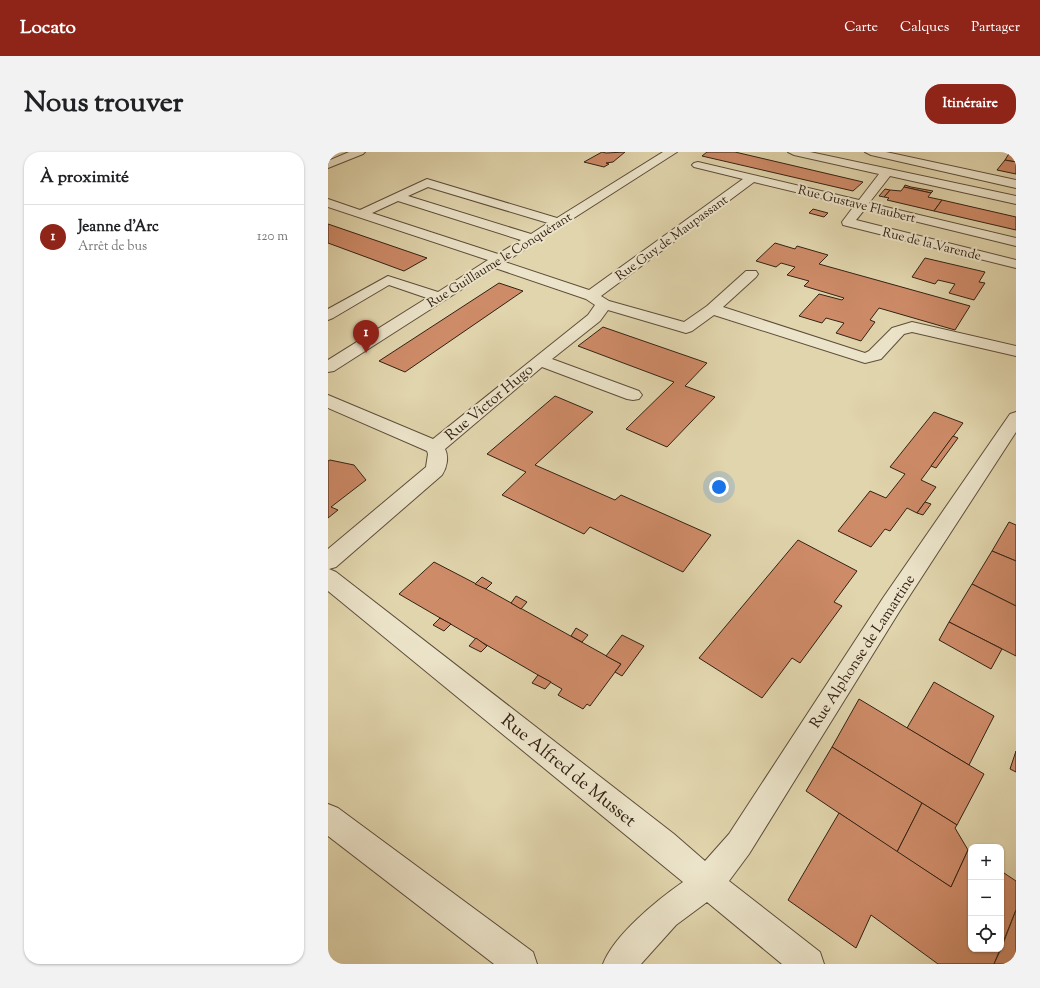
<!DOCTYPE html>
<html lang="fr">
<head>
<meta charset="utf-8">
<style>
	body { margin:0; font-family:"Sorts Mill Goudy",serif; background:#f2f2f2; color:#202124 }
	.controls { position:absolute; right:12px; bottom:12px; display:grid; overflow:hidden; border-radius:8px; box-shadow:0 1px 3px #0004 }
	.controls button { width:36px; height:36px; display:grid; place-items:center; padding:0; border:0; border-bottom:1px solid #e0e0e0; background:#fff; color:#202124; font:20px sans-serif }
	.you { position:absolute; left:391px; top:335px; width:14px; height:14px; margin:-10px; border:3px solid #fff; border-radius:50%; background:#1a73e8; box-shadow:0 0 0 6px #1a73e833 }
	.badge { display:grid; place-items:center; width:26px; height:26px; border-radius:50%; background:#8f2418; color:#fff; font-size:13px; font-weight:700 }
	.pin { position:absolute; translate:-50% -33px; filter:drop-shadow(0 1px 2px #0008) }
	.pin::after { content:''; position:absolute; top:21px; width:14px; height:12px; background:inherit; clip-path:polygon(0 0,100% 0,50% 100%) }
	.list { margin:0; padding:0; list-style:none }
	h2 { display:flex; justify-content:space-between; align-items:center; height:52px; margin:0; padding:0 16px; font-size:17px }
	h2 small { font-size:13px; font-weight:400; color:#757577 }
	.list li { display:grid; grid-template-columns:26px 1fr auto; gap:12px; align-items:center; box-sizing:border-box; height:64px; padding:0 16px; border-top:1px solid #e0e0e0 }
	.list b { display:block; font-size:15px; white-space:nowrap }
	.list p { margin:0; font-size:13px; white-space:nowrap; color:#757577 }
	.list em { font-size:13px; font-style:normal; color:#757577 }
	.icon { flex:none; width:22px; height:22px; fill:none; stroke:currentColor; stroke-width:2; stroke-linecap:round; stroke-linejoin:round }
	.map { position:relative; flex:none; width:688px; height:812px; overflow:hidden; border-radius:16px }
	header { display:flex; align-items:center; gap:24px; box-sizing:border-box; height:56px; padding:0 20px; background:#8f2418; color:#fff }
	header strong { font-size:19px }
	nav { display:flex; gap:22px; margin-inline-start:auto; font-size:14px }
	.intro { display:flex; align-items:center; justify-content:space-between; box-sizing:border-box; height:96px; padding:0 24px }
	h1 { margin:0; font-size:28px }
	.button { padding:10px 18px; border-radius:16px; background:#8f2418; color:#fff; font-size:14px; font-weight:700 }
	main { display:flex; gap:24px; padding:0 24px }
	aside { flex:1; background:#fff; border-radius:16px; box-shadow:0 1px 3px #0004 }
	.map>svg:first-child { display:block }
	.building { fill:#ce8b68; stroke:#332114 }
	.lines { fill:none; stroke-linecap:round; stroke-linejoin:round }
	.minor-casing { stroke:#5e4e3a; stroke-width:2 }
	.minor { fill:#ece4ca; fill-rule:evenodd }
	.labels { text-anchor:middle; stroke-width:4; stroke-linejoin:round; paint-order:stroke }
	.far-street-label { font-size:13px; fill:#332114; stroke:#ece4ca }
	.street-label { font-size:15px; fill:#332114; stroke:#ece4ca }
	.near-street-label { font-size:18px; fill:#332114; stroke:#ece4ca }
</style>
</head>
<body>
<header>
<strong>Locato</strong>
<nav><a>Carte</a><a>Calques</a><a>Partager</a></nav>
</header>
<div class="intro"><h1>Nous trouver</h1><a class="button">Itinéraire</a></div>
<main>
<aside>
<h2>À proximité<small></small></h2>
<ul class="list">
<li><span class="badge">1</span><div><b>Jeanne d'Arc</b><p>Arrêt de bus</p></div><em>120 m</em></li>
</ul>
</aside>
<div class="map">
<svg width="688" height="812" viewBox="0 0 688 812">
	<rect width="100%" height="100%" fill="#e1d5ad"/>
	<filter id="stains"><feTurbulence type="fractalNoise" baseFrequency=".005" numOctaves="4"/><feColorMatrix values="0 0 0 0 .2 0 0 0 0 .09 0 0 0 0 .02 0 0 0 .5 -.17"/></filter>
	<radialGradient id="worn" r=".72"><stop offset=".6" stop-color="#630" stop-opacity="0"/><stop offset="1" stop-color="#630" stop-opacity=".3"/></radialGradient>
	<g class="building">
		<polygon points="274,0 278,1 297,0 285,10 278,11 281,12 276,15 256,10"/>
		<polygon points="379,0 407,0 535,30 525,39 374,4"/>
		<polygon points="682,0 688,1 688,10 677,8"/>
		<polygon points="677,8 688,10 688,22 669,18"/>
		<polygon points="577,33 583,35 605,39 603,41 576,35"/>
		<polygon points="576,35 603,41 600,45 614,48 606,59 559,48 561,46 556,45 562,38 573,39"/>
		<polygon points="557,37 562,38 556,45 551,44"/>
		<polygon points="614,48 688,65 688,78 606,59"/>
		<polygon points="485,57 500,61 496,65 481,61"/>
		<polygon points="0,72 99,106 76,119 0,91"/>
		<polygon points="447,91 467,97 469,94 500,103 491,112 642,154 627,178 551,156 542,168 547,170 533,189 508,181 516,171 498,166 494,171 471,164 491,142 514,148 516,146 476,134 481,129 459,123 467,115 453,111 448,115 428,109"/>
		<polygon points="597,106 657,120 651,130 657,131 646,148 621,141 627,132 610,128 607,132 584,125"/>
		<polygon points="171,131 195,139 77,220 51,209"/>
		<polygon points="275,175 379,211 357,234 387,245 339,295 298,277 346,230 250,194"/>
		<polygon points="227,244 265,260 207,313 287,348 293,343 383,383 355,420 262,375 256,382 174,343 198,320 159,302"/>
		<polygon points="606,260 635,271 593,328 608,335 589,361 579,356 562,379 557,377 543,395 510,379 542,339 558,346 577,322 562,315"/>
		<polygon points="625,284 630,286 608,316 603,314"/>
		<polygon points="2,308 26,313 38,328 3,355 10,358 0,366 0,309"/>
		<polygon points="597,350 603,352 595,363 589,361"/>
		<polygon points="681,370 688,373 688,409 664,399"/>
		<polygon points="470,388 529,419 506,450 514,454 472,511 464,506 434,546 371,506"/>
		<polygon points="664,399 688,409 688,454 644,432"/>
		<polygon points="106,410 158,437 293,512 262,554 259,552 255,557 230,543 234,537 71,442"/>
		<polygon points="154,425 164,431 158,437 147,432"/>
		<polygon points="644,432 688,454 688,504 621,470"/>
		<polygon points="188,444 199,450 193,457 183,451"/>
		<polygon points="112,466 123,472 116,479 105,473"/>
		<polygon points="621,470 674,497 663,517 611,488"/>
		<polygon points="248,476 260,483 254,490 243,484"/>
		<polygon points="294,483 316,494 294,524 287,520 293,512 278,504"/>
		<polygon points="148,486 159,494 153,500 141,494"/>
		<polygon points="210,523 223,530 217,537 204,531"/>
		<polygon points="606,530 666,564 641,613 579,576"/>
		<polygon points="531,547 656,622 629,673 504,595"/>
		<polygon points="504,595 594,651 569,700 478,639"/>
		<polygon points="688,599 688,620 682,617"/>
		<polygon points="594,651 629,673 627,676 640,698 623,735 569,700"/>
		<polygon points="511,661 623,735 640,698 643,700 643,797 672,797 666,812 610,812 543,763 528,796 460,748"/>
		<polygon points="673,719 688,729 688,758 673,795"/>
		<polygon points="688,758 688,812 666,812 673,797"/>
	</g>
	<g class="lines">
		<defs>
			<g id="minor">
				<polygon points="21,0 37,0 35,2 0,16 0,9"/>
				<path d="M 335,0 L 349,0 L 177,110 L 261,138 L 415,27 L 366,15 L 364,13 L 366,11 L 370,10 L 531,48 L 551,22 L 466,3 L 460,0 L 482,0 L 688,44 L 688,52 L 562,24 L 541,51 L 688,86 L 688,94 L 537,57 L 528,68 L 688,108 L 688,116 L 515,73 L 514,70 L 526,54 L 426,30 L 273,144 L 281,149 L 356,170 L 379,154 L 418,119 L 428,119 L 430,122 L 428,125 L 395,155 L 537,201 L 541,199 L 564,176 L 584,170 L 688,194 L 688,204 L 584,180 L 576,182 L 553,207 L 537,211 L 386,163 L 364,179 L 358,181 L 280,158 L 272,169 L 224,207 L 311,239 L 314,243 L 311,247 L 305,248 L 299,247 L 214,215 L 117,297 C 121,305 119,315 114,323 L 8,415 L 1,417 L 8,420 L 346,682 L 377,709 L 401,682 L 555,446 L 682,262 L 688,260 L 688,280 L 571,460 L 421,702 L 401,729 L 492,800 L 496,812 L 454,812 L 379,750 L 348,773 L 313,812 L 275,812 C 286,783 329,748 355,730 L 0,439 L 0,397 L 98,315 L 100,302 L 99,299 L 0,256 L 0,243 L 105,287 L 260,163 L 267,153 L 258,147 L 167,116 L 6,219 L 0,220 L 0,208 L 99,146 L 61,133 L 5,166 L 0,168 L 0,157 L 60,124 L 110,140 L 160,108 L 0,55 L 0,47 L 32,58 L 99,27 L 229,66 ZM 100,35 L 220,71 L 203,82 L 80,44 ZM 70,49 L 193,88 L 170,102 L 44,61 Z"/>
				<polygon points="537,0 558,0 688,28 688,36 543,3"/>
				<polygon points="0,652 10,656 205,800 209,812 166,812 0,684"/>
			</g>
		</defs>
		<use href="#minor" class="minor-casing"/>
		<use href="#minor" class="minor"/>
	</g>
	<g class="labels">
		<g class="far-street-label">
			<text transform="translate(529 51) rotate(14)" y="5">Rue Gustave Flaubert</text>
			<text transform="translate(343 85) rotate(-36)" y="5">Rue Guy de Maupassant</text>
			<text transform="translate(604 91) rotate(14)" y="5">Rue de la Varende</text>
			<text transform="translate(171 107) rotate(-32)" y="5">Rue Guillaume le Conquérant</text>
		</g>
		<g class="street-label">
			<text transform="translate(161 250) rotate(-40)" y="5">Rue Victor Hugo</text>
			<text transform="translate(534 499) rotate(-57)" y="5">Rue Alphonse de Lamartine</text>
		</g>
		<g class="near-street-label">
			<text transform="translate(241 618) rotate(39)" y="6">Rue Alfred de Musset</text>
		</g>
	</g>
	<rect width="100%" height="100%" filter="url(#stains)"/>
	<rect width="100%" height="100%" fill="url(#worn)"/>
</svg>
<div class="controls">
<button>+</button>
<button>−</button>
<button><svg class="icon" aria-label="locate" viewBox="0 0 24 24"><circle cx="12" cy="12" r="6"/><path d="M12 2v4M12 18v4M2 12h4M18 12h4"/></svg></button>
</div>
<div class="you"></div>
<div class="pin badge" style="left:38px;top:201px">1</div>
</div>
</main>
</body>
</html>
